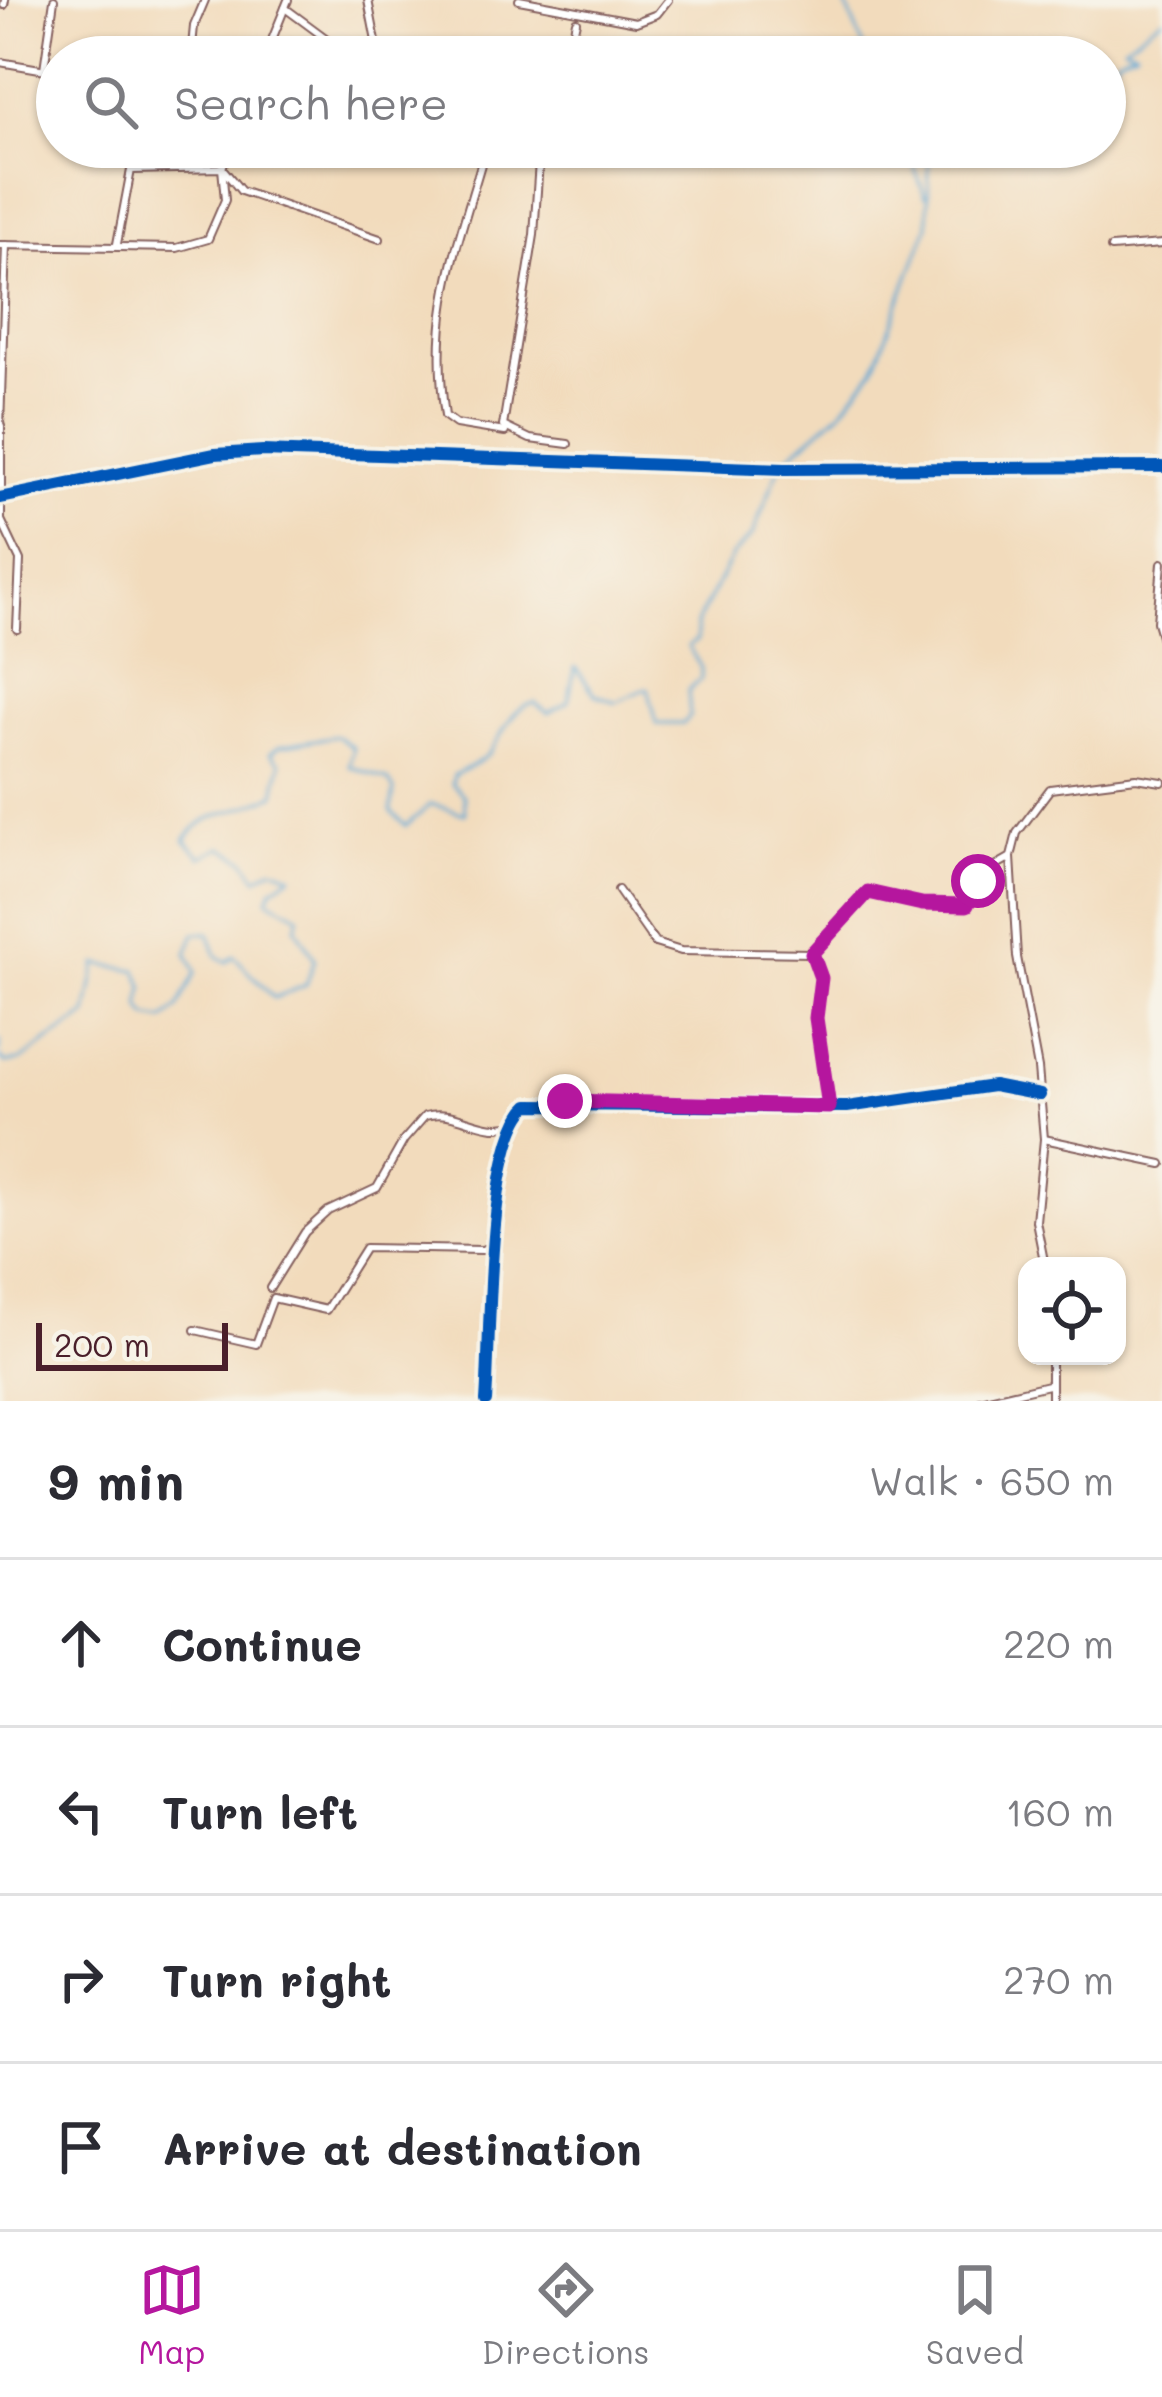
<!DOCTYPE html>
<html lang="en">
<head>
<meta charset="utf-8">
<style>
	body { margin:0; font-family:Mali,sans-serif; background:#f7f7f7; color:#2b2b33 }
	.controls { position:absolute; right:36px; bottom:36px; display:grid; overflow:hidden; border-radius:24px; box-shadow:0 3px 9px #0004 }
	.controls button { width:108px; height:108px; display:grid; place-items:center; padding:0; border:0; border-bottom:3px solid #e1e1e2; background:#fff; color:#2b2b33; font:60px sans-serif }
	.scale { position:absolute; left:36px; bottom:30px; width:192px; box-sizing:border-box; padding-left:12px; border:6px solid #4a1f2b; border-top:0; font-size:33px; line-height:42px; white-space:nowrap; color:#4a1f2b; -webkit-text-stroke:9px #f7f3e8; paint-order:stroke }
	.stop { position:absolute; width:36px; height:36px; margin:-27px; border:9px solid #b5179e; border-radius:50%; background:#fff }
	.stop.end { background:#b5179e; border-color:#fff; box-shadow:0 3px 12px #0008 }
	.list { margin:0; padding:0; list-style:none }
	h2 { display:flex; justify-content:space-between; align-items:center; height:156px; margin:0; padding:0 48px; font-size:51px }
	h2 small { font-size:39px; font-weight:400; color:#7c7c81 }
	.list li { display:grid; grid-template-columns:78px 1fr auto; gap:36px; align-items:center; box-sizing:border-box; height:168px; padding:0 48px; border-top:3px solid #e1e1e2 }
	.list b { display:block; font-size:45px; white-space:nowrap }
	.list em { font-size:39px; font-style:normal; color:#7c7c81 }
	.icon { flex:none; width:66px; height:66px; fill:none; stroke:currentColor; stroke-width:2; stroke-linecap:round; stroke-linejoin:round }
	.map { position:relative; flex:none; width:1162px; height:1401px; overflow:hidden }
	.search { position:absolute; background:#fff; box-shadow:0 3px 9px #0004; left:36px; right:36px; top:36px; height:132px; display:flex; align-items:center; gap:30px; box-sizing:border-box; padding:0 42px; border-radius:66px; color:#7c7c81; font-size:45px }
	.sheet { height:828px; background:#fff }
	nav { display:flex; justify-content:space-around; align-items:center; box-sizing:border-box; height:168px; border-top:3px solid #e1e1e2; background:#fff; font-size:33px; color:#7c7c81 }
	nav a { display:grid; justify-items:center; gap:6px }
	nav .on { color:#b5179e }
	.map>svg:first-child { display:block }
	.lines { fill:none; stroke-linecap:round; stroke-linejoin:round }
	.stream { stroke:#5ba7d3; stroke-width:3 }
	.street-casing { stroke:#85615e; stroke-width:10 }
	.secondary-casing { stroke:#85615e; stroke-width:12 }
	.street { stroke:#fff; stroke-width:6 }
	.secondary { stroke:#fae7c3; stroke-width:8 }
	.cycleway-casing { stroke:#f7f3e8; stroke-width:20 }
	.cycleway { stroke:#0057b8; stroke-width:12 }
	.route { stroke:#b5179e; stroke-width:15 }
</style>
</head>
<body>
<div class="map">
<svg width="1162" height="1401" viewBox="0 0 1162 1401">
	<rect width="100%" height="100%" fill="#f7f3e8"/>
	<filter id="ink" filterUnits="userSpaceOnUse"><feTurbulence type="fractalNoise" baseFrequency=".00833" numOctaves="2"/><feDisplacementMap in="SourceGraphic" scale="24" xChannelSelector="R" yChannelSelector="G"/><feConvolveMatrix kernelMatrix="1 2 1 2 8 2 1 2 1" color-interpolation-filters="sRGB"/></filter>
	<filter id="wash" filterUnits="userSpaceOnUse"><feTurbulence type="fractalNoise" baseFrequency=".004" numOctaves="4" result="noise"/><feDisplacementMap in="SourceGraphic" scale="48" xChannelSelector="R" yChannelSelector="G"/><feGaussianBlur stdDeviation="2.7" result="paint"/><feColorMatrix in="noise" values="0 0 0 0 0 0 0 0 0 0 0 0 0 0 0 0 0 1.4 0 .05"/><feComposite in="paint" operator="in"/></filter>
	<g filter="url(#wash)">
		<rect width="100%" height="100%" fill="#f2dbbc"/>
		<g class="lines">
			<g class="stream">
				<polyline points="844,0 868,57"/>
				<polyline points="1016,57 1023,38 1067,57"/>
				<polyline points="1105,88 1117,57 1136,50 1124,46 1162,18"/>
				<polyline points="907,147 925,196"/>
				<polyline points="0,1040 0,1051"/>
				<path d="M 0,1057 L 5,1063 L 20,1061 L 87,1015 L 97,964 L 137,970 L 144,987 L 140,1006 L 148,1017 L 164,1020 L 178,1008 L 196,972 L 187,953 L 195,933 L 209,933 L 217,956 L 227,962 L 234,956 L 274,998 L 306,985 L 315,959 L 296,927 L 300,916 L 268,899 L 272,889 L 292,875 L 273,868 L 257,878 L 245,860 L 222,847 L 202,857 L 185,840 C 206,808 244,813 275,794 L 281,763 L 270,753 L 280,746 L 337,736 L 353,748 L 349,766 L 388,780 L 394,790 L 391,811 L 406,826 L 431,804 L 465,814 L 464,796 L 452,784 L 454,775 C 465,769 482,762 489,753 C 503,736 510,707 535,703 L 548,713 L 568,702 L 575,667 L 595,694 L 616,702 L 648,688 L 657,724 L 683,724 L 690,716 L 688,690 L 701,679 L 701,668 L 688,646 L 697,640 L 696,624 L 732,556 L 753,534 L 781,463 L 841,411 L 874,369 L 928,226 L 929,147"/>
			</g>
		</g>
	</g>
	<g filter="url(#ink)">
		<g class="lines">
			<defs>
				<g id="street">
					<polyline points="368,0 379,57"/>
					<polyline points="519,0 636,22 657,14 668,0"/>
					<polyline points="4,5 5,0"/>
					<polyline points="285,8 335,45 371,57"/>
					<polyline points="191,57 194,26 205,0"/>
					<polyline points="265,57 288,0"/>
					<polyline points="568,57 576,21"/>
					<polyline points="0,62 57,72"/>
					<polyline points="44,69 54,0"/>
					<path d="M 486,147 C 458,247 429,309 445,416 L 456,424 L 505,432"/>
					<polyline points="540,147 534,235 503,426 530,439 568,444"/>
					<polyline points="117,244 131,170 222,168 241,191 380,239"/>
					<polyline points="0,245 177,248 208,239 225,200 222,168 230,147"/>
					<polyline points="1111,248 1162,244"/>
					<polyline points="1,426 1,520 20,560 17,629"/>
					<polyline points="0,427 6,245"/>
					<polyline points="514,456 785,469 1162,467"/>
					<polyline points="1162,563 1157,622 1162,639"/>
					<polyline points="1011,857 1017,957 1038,1068 1044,1139 1036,1221 1045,1266"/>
					<polyline points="618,890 655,943 681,951 812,953 868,892 922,904 967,905 983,873 1011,857 1017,833 1050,789 1136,778 1162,782"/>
					<polyline points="812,953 821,978 816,1017 829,1107"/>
					<polyline points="1044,1139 1162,1164"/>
					<path d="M 270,1288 L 305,1232 L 328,1211 L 377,1188 L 404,1140 L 425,1116 C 458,1107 481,1136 515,1124"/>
					<polyline points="195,1330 256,1344 273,1298 326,1310 365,1248 483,1250 495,1241"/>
					<polyline points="1051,1356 1051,1401"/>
					<path d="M 486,1401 C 491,1338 486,1144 529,1105 L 847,1107 L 993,1086 L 1040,1095"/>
					<polyline points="980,1401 1048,1385"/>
				</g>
				<polyline id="secondary" points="0,498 215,454 514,456"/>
			</defs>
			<use href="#street" class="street-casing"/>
			<use href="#secondary" class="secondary-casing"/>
			<use href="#street" class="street"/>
			<use href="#secondary" class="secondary"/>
			<defs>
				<g id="cycleway">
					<polyline points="0,498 215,454 263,451 785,469 1162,467"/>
					<path d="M 486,1401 C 491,1338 486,1144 529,1105 L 847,1107 L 993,1086 L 1040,1095"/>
				</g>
			</defs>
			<use href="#cycleway" class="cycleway-casing"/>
			<use href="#cycleway" class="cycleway"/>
		</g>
	</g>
	<g class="lines" filter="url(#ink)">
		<polyline class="route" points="565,1101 829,1107 816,1018 821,978 812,953 868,892 922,904 967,905 978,881"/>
	</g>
</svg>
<div class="controls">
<button><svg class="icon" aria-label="locate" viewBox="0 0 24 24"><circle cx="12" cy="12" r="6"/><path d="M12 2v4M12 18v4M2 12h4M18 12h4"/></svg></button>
</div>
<div class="scale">200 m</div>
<div class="stop" style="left:978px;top:881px"></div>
<div class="stop end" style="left:565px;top:1101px"></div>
<div class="search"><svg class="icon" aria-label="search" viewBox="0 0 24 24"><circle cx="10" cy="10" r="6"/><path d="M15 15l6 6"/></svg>Search here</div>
</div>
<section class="sheet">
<h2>9 min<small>Walk · 650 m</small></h2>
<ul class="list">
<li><svg class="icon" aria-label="ahead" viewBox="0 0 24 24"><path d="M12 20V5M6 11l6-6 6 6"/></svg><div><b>Continue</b></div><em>220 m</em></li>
<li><svg class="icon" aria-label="left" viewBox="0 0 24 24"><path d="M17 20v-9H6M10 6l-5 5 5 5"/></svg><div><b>Turn left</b></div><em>160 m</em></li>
<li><svg class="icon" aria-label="right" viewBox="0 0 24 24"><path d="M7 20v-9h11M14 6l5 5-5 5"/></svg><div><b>Turn right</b></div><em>270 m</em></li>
<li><svg class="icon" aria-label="arrive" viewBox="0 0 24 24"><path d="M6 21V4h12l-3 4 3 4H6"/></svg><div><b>Arrive at destination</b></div></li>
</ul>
</section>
<nav>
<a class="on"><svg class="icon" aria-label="map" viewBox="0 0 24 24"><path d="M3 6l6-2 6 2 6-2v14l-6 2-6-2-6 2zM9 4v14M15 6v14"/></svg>Map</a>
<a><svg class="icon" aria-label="directions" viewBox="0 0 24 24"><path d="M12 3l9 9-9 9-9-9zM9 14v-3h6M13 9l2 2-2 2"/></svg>Directions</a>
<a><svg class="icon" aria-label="saved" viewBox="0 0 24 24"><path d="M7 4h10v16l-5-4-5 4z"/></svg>Saved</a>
</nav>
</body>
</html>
